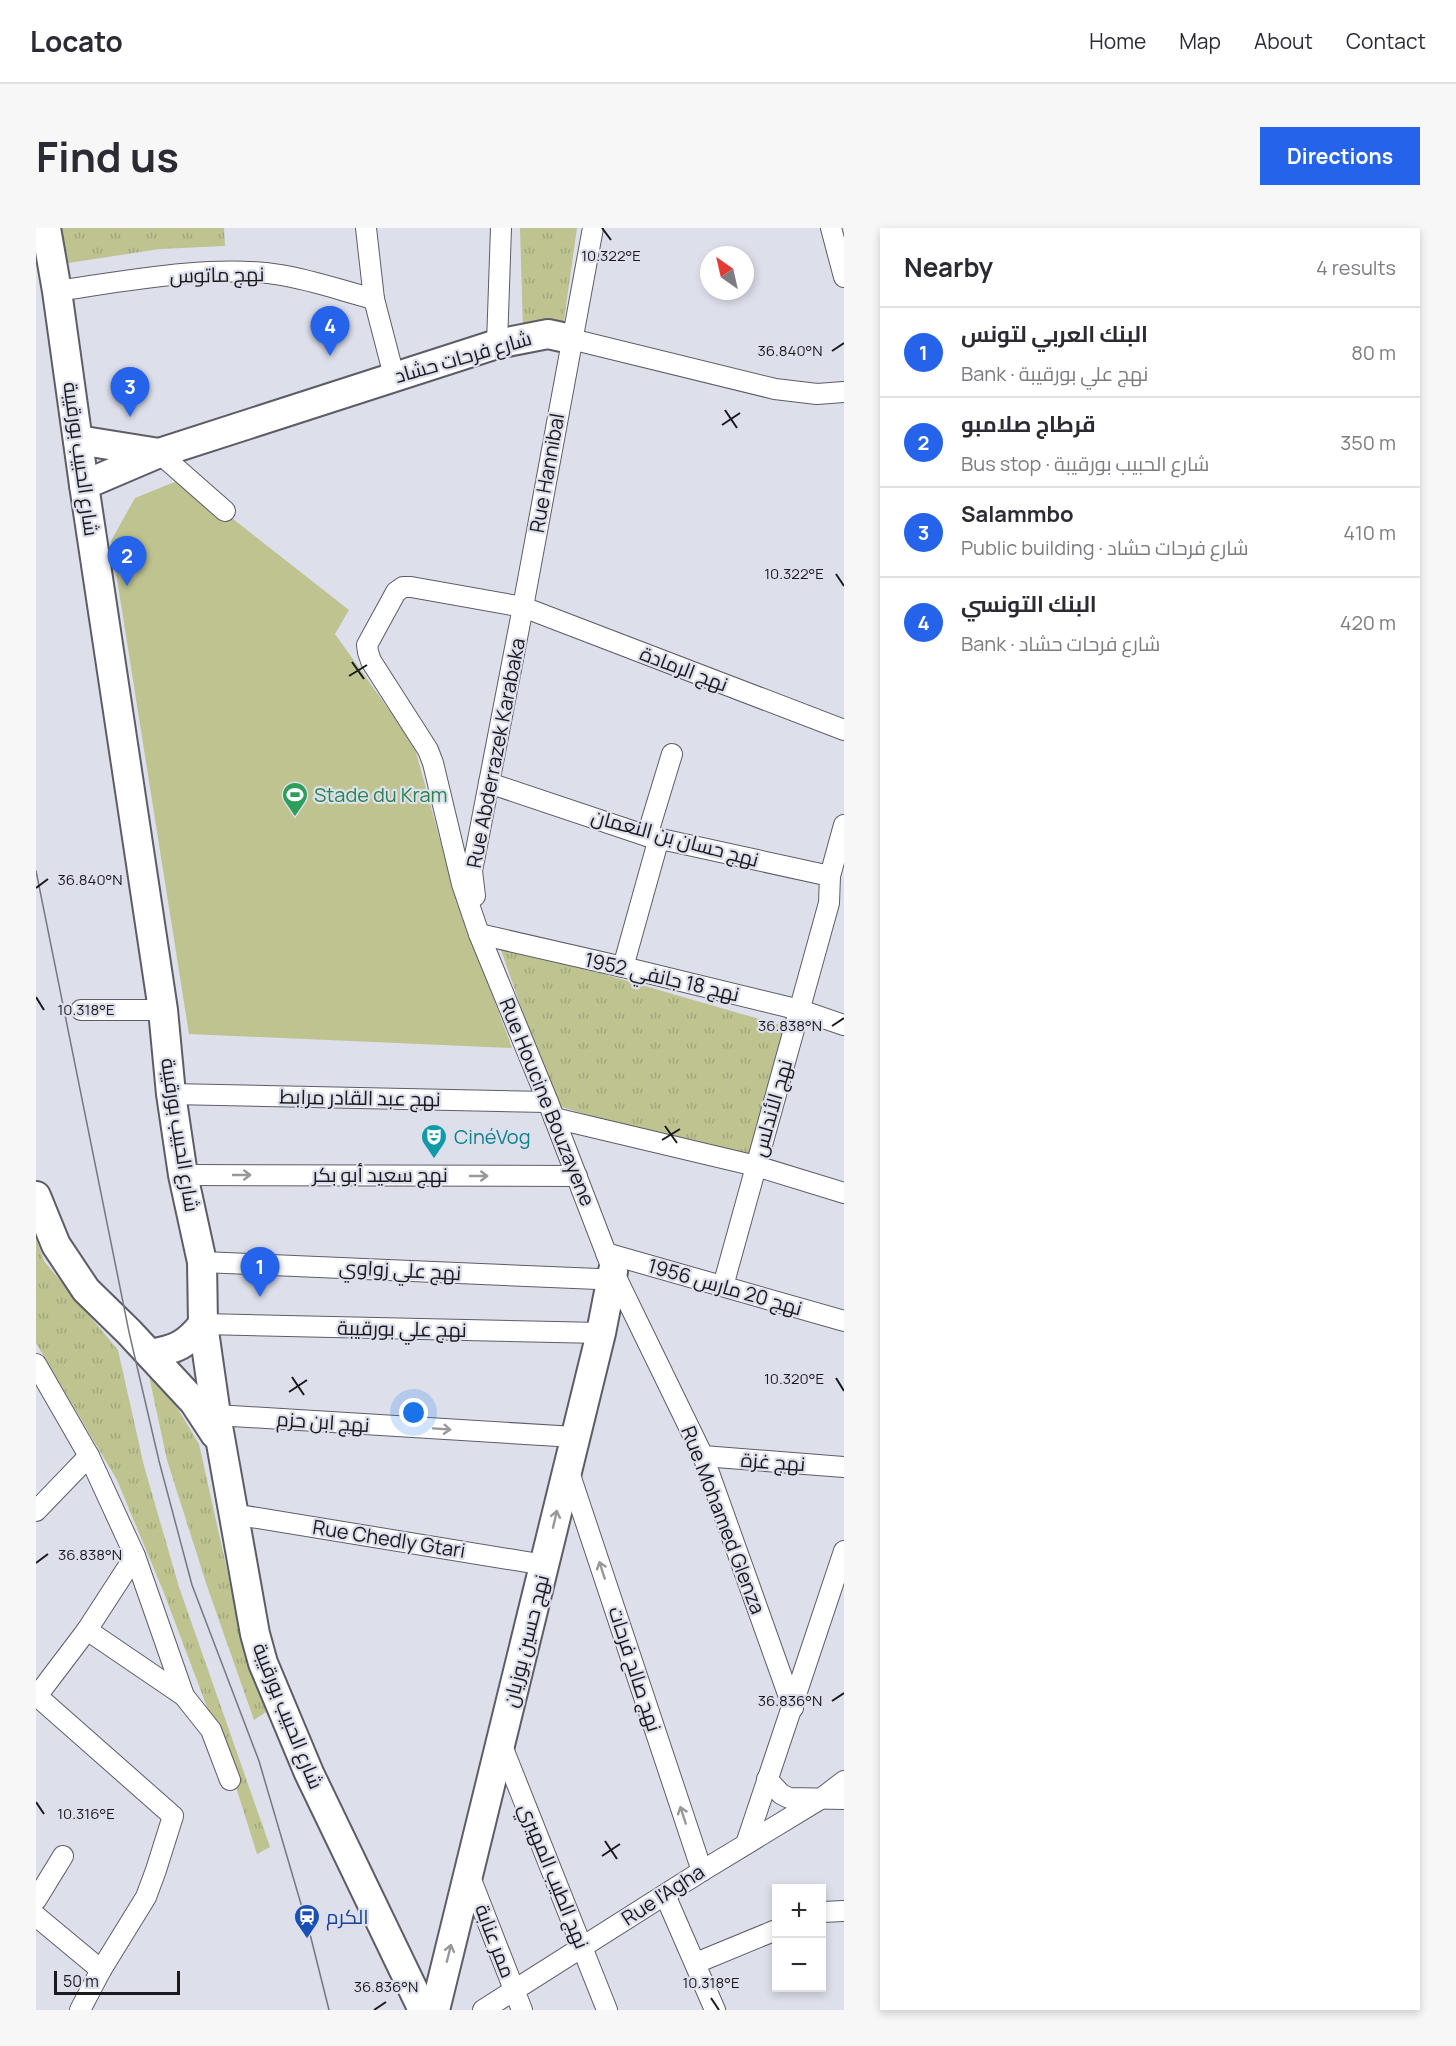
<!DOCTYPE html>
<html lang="en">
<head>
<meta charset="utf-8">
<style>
	body { margin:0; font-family:Manrope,Cairo,sans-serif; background:#f7f7f7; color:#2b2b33 }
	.controls { position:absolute; right:18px; bottom:18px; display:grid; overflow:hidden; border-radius:0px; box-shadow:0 3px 9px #0003 }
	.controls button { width:54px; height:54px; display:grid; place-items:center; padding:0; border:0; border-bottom:2px solid #e1e1e2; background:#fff; color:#2b2b33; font:30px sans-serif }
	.compass { position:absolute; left:664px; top:18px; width:54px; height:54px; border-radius:50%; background:#fff; box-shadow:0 3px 9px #0003; rotate:326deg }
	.scale { position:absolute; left:18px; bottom:15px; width:126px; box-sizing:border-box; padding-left:6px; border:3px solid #1a1a1e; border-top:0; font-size:16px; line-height:21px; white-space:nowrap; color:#1a1a1e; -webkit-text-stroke:4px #dddfeb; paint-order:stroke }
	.you { position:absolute; left:378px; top:1185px; width:21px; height:21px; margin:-15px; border:4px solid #fff; border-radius:50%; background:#1a73e8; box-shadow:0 0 0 9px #1a73e833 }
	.badge { display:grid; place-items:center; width:39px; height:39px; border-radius:50%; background:#2563eb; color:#fff; font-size:20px; font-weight:700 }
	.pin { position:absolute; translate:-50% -50px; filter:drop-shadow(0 2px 3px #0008) }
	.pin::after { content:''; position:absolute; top:32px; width:21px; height:18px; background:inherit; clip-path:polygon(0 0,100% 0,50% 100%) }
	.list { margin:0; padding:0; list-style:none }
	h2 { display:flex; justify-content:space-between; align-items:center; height:78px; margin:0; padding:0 24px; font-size:26px }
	h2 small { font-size:20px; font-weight:400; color:#7c7c81 }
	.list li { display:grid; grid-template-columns:39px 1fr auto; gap:18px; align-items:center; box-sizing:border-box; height:90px; padding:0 24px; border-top:2px solid #e1e1e2 }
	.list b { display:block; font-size:22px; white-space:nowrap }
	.list p { margin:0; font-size:20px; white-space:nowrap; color:#7c7c81 }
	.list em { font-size:20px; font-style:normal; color:#7c7c81 }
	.map { position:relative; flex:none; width:808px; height:1782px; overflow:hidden; border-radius:0px }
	header { display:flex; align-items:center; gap:36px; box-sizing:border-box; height:84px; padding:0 30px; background:#fff; border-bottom:2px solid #e1e1e2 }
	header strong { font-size:28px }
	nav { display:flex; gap:33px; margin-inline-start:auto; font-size:21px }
	.intro { display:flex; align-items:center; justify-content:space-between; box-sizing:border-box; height:144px; padding:0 36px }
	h1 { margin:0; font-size:42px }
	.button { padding:15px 27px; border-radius:0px; background:#2563eb; color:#fff; font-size:21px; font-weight:700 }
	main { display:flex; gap:36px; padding:0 36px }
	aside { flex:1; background:#fff; border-radius:0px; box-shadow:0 3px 9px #0003 }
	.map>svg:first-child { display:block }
	.grass { fill:url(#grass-tufts) }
	.garden { fill:#bec390 }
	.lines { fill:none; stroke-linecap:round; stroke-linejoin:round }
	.street-casing { stroke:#5c5d67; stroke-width:22 }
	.secondary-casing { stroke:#5c5d67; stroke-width:32 }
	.street { stroke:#fff; stroke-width:20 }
	.secondary { stroke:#fff; stroke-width:28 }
	.tram { stroke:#76777f; stroke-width:1.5 }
	.oneway { stroke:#98989a }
	.ticks { fill:none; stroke:#1a1a1e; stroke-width:2 }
	.labels { text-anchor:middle; stroke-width:4.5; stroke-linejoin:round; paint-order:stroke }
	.street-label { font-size:20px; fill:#1a1a1e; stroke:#dddfeb }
	.leisure-label { font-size:20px; fill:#27864d; stroke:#dddfeb; text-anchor:start }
	.culture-label { font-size:20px; fill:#0d838f; stroke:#dddfeb; text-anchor:start }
	.transit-label { font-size:20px; fill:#164399; stroke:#dddfeb; text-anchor:start }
	.ticks-label { font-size:15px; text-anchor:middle; fill:#1a1a1e; stroke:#dddfeb; stroke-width:4.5; stroke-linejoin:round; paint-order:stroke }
</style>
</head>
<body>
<header>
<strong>Locato</strong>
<nav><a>Home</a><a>Map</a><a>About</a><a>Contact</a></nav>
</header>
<div class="intro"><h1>Find us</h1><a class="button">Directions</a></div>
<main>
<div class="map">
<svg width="808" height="1782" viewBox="0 0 808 1782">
	<defs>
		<pattern id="grass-tufts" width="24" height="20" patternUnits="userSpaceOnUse" patternTransform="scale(1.5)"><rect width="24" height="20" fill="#bec390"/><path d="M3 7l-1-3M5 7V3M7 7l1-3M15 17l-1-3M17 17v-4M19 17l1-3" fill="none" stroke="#a3a77c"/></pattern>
	</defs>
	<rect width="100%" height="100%" fill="#dddfeb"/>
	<g class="grass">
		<polygon points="13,0 188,0 189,18 124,21 19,37"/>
		<polygon points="484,0 541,0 527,99 487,102"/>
		<polygon points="463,716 751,799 712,936 519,877"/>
		<polygon points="0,1010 8,1033 82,1122 108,1238 143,1359 234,1619 221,1626 194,1540 128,1365 81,1252 0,1115"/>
		<polygon points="113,1148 139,1176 163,1216 211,1432 230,1484 218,1492 171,1358 131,1232"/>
	</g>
	<polygon class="garden" points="146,251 313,382 299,406 378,517 418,663 476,820 153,806 75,313 99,270"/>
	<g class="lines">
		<defs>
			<g id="street">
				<polyline points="330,0 338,71 358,148"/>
				<polyline points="795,0 808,49"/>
				<path d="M 21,63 C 89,53 177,36 245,47 C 276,52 307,63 338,71"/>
				<polyline points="535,111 739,161 781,166 808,164"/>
				<polyline points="461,116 465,0"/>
				<polyline points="123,225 189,283"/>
				<polyline points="453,555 611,608 794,648"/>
				<polyline points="611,608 636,526"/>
				<polyline points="439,668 436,643 487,379 557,0"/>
				<polyline points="443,706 587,739 764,782 808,797"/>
				<polyline points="587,739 623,610"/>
				<polyline points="45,782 127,782"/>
				<polyline points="135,866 512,874"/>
				<polyline points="518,890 720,938 808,965"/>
				<polyline points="147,947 541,948"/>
				<polyline points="570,1025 808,1093"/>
				<polyline points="166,1034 562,1051"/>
				<polyline points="687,1058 793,675 794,648 808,597"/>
				<polyline points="167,1096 565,1105"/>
				<polyline points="0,1136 53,1228 99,1328 148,1468 175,1502 194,1552"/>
				<polyline points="180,1187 539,1209"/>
				<polyline points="667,1228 808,1239"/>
				<polyline points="532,1241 666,1643"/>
				<polyline points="0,1283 53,1228"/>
				<polyline points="197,1286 509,1337"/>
				<polyline points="51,1402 148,1468"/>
				<polyline points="757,1480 667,1228 577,1043 512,874 443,706 426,656 397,535 392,522 335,433 332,424 331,417 360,364 367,359 375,359 487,379 808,502"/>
				<polyline points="464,1513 571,1782"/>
				<polyline points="731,1551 745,1566 753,1570 808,1571"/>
				<polyline points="710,1616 808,1323"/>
				<polyline points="432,1644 486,1782"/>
				<polyline points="629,1667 679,1782"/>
				<polyline points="0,1672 27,1628"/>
				<polyline points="786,1684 808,1683"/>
				<polyline points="0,1688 65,1742"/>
				<polyline points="660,1735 740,1702"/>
				<polyline points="44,1782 65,1742 110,1669 120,1642 137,1588 1,1468 51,1402 99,1328"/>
				<polyline points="447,1782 666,1643 786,1570 808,1553"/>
			</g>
			<g id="secondary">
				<polyline points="10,0 21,63 48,257 127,782 135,866 147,947 166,1034 167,1096 180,1187 219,1406 227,1435 273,1545 387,1782"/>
				<polyline points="42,212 123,225"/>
				<polyline points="48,257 123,225 461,116 512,106 535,111"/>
				<polyline points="0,968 20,1017 50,1062 93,1104 158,1174 179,1206"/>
				<path d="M 114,1126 C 141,1121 150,1117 167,1096"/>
				<polyline points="399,1782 565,1105 577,1043"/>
			</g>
		</defs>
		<use href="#street" class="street-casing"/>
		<use href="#secondary" class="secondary-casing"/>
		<use href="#street" class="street"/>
		<use href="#secondary" class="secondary"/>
		<polyline class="tram" points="0,643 93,1104 123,1233 156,1357 223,1533 275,1710 293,1782"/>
	</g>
	<defs><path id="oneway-shaft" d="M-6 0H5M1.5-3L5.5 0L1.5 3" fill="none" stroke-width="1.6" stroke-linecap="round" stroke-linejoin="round" transform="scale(1.5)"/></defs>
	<g class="oneway">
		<use href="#oneway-shaft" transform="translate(206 947)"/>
		<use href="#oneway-shaft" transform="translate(443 948)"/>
		<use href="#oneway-shaft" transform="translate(406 1201) rotate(4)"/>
		<use href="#oneway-shaft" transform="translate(519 1291) rotate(-77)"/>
		<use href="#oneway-shaft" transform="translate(566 1342) rotate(-108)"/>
		<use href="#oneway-shaft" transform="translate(647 1587) rotate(-108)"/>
		<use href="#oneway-shaft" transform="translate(413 1725) rotate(-76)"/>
	</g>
	<path class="ticks" d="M 566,0 L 575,12M 796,123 L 808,115M 689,182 L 701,200M 686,197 L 704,185M 800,346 L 808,358M 316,434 L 328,451M 313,448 L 331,437M 0,660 L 12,651M 0,769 L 8,782M 796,798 L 808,790M 629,898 L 641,915M 626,912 L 644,901M 256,1149 L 268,1167M 800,1150 L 808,1163M 253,1164 L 271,1152M 0,1335 L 12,1326M 796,1473 L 808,1465M 0,1574 L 8,1586M 569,1613 L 581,1631M 566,1628 L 584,1616M 675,1770 L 683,1782M 338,1782 L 350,1774"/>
	<defs>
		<symbol id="stadium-pin" viewBox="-11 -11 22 30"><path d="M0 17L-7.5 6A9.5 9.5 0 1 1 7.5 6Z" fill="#2e9e5b" stroke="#dddfeb"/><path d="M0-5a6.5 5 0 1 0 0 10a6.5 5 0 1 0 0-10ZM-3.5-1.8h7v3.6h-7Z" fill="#fff"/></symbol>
		<symbol id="theatre-pin" viewBox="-11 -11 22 30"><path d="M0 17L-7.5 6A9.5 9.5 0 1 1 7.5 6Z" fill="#0f9aa8" stroke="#dddfeb"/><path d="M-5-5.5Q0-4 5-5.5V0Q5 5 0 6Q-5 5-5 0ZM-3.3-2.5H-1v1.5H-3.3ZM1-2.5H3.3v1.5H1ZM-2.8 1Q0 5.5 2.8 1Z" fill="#fff"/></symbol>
		<symbol id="station-pin" viewBox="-11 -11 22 30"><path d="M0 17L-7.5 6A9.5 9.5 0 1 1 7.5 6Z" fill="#1a4fb4" stroke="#dddfeb"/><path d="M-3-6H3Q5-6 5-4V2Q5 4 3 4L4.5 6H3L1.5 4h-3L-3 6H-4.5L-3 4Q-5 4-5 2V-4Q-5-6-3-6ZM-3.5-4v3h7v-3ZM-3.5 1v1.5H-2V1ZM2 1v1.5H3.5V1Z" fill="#fff"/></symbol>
	</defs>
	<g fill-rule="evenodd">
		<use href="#stadium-pin" x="244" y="552" width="30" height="40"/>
		<use href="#theatre-pin" x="383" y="894" width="30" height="40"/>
		<use href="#station-pin" x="256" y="1674" width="30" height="40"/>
	</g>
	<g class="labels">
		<g class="street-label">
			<text transform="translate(181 47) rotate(-1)" y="7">نهج ماتوس</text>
			<text transform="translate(427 129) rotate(-16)" y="7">شارع فرحات حشاد</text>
			<text transform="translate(45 231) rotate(82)" y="7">شارع الحبيب بورقيبة</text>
			<text transform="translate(511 245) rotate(-80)" y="7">Rue Hannibal</text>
			<text transform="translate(648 441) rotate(21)" y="7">نهج الرمادة</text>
			<text transform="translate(460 525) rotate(-79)" y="7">Rue Abderrazek Karabaka</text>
			<text transform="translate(639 610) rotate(15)" y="7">نهج حسان بن النعمان</text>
			<text transform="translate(626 749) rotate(13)" y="7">نهج 18 جانفي 1952</text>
			<text transform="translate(324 870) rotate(1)" y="7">نهج عبد القادر مرابط</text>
			<text transform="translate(511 874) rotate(68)" y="7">Rue Houcine Bouzayene</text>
			<text transform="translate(736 880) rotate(-74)" y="7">نهج الأندلس</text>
			<text transform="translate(144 907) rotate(81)" y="7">شارع الحبيب بورقيبة</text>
			<text x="344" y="954">نهج سعيد أبو بكر</text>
			<text transform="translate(364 1042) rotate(3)" y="7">نهج علي زواوي</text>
			<text transform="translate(689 1059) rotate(16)" y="7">نهج 20 مارس 1956</text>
			<text transform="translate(366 1101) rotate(1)" y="7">نهج علي بورقيبة</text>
			<text transform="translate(287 1194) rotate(4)" y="7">نهج ابن حزم</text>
			<text transform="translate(737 1234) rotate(4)" y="7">نهج غزة</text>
			<text transform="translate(687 1292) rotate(69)" y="7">Rue Mohamed Glenza</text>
			<text transform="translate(353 1311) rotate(9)" y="7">Rue Chedly Gtari</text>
			<text transform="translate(490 1413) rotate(-76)" y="7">نهج حسين بوزيان</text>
			<text transform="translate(599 1441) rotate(72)" y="7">نهج صالح فرحات</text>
			<text transform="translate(252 1488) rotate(68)" y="7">شارع الحبيب بورقيبة</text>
			<text transform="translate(518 1648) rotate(68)" y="7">نهج الطيب المهيري</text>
			<text transform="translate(627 1667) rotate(-33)" y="7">Rue l'Agha</text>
			<text transform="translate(459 1713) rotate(69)" y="7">ممر عنابة</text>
		</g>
		<g class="leisure-label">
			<text x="278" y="574">Stade du Kram</text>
		</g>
		<g class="culture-label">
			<text x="418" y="916">CinéVog</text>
		</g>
		<g class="transit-label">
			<text x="290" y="1696">الكرم</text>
		</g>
	</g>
	<g class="ticks-label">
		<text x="575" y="33">10.322°E</text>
		<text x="754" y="128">36.840°N</text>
		<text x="758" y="351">10.322°E</text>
		<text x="54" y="657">36.840°N</text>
		<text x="50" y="787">10.318°E</text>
		<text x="754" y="803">36.838°N</text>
		<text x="758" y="1156">10.320°E</text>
		<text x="54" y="1332">36.838°N</text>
		<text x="754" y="1478">36.836°N</text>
		<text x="50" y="1591">10.316°E</text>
		<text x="675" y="1760">10.318°E</text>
		<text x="350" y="1764">36.836°N</text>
	</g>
</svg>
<div class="controls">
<button>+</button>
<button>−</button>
</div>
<svg class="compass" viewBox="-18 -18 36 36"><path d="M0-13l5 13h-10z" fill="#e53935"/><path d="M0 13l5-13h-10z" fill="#7c7c81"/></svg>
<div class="scale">50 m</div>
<div class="you"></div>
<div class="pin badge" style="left:224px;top:1069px">1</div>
<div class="pin badge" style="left:91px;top:358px">2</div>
<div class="pin badge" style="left:94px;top:189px">3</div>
<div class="pin badge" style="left:294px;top:128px">4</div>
</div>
<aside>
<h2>Nearby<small>4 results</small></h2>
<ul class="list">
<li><span class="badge">1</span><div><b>البنك العربي لتونس</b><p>Bank · نهج علي بورقيبة</p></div><em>80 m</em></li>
<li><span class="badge">2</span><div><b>قرطاج صلامبو</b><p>Bus stop · شارع الحبيب بورقيبة</p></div><em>350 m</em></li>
<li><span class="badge">3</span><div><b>Salammbo</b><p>Public building · شارع فرحات حشاد</p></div><em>410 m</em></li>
<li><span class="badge">4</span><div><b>البنك التونسي</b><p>Bank · شارع فرحات حشاد</p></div><em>420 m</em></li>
</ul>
</aside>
</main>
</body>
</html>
